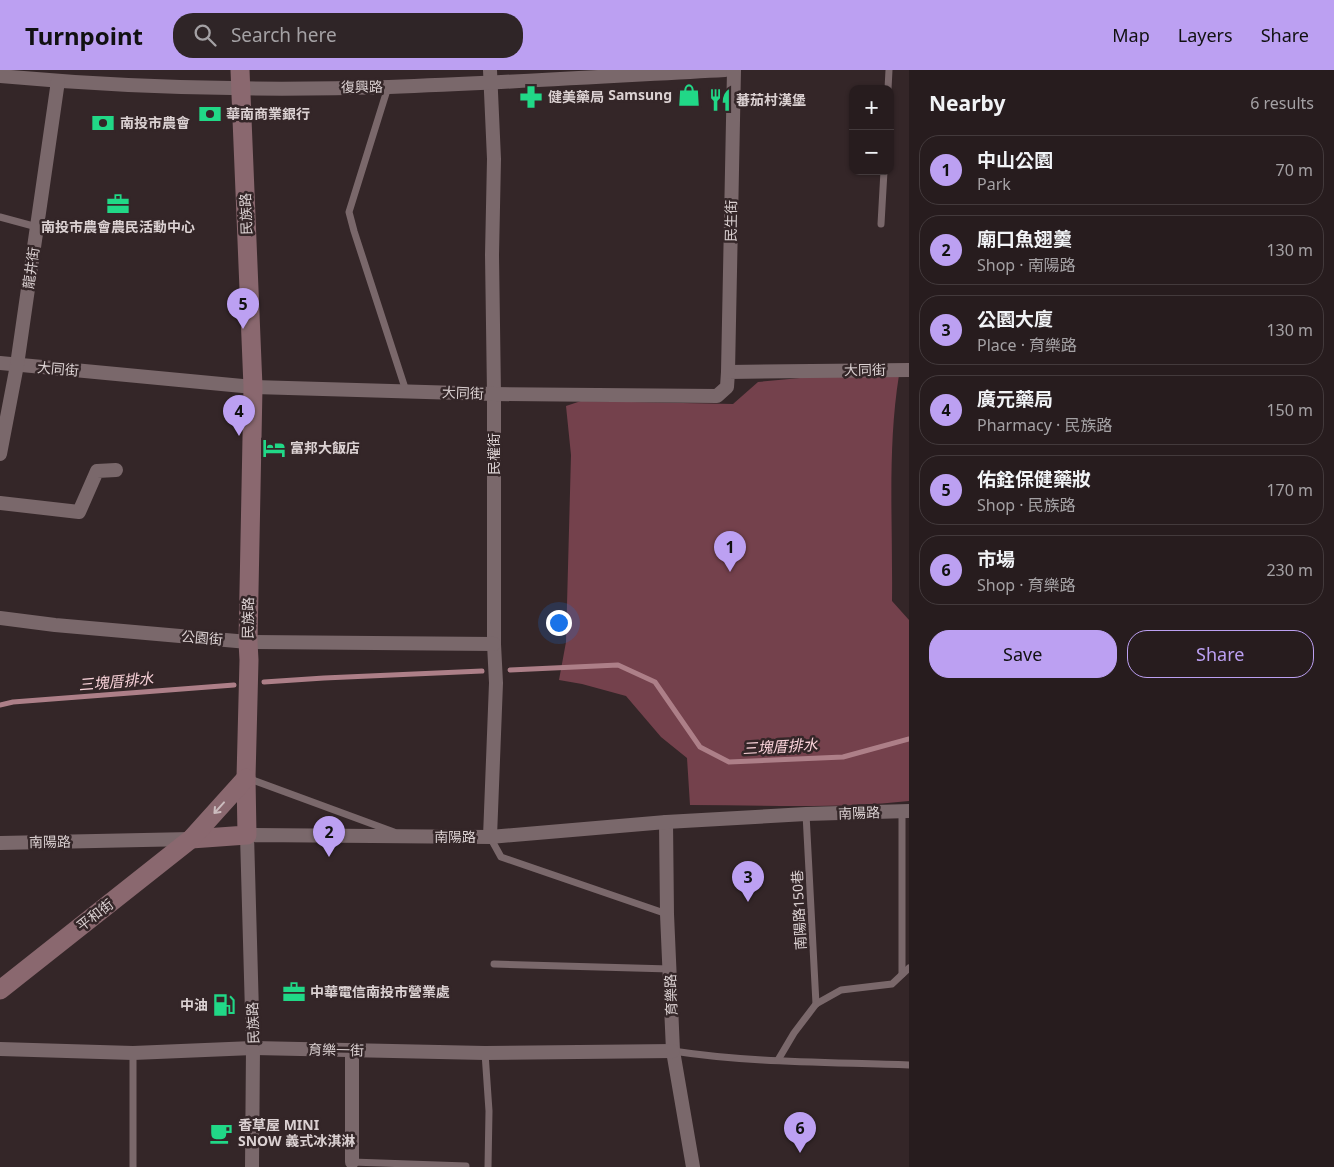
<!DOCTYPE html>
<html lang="en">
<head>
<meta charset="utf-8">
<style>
	body { margin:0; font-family:"Noto Sans","Noto Sans TC",sans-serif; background:#2f2527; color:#f1f3f6 }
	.controls { position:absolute; right:15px; top:15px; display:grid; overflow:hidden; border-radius:10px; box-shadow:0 1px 4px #0004 }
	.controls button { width:45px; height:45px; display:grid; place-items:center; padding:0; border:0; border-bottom:1px solid #433a3c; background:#271c1e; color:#f1f3f6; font:25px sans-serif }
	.you { position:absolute; left:558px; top:552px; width:18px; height:18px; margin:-12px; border:4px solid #fff; border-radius:50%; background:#1a73e8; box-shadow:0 0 0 8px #1a73e833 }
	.badge { display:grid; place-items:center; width:32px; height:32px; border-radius:50%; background:#bca0f2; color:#111; font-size:16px; font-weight:700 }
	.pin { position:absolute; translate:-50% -41px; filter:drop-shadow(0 1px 2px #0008) }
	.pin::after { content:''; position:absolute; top:26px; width:18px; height:15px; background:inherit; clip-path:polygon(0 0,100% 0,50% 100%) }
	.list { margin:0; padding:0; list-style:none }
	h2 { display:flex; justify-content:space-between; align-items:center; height:65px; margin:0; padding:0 20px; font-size:21px }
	h2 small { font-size:16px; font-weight:400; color:#a4a1a4 }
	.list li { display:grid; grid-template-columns:32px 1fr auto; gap:15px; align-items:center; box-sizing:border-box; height:70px; margin:0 10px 10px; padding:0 10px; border:1px solid #433a3c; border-radius:20px }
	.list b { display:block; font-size:19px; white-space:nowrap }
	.list p { margin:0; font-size:16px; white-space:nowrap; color:#a4a1a4 }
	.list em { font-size:16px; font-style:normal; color:#a4a1a4 }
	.actions { display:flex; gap:10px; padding:15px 20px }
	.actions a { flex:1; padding:11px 0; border:1px solid #bca0f2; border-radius:20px; text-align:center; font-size:18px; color:#bca0f2 }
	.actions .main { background:#bca0f2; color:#111 }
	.icon { flex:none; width:28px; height:28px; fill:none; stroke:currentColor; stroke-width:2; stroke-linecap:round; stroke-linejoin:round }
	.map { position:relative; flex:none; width:909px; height:1097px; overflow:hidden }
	header { display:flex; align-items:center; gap:30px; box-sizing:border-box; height:70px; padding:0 25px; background:#bca0f2; color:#111 }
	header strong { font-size:24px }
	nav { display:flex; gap:28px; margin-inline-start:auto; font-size:18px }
	.search { width:350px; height:45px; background:#2f2527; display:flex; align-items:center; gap:12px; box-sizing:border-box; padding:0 18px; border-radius:20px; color:#a4a1a4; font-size:19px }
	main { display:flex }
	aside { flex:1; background:#271c1e }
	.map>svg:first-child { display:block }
	.green { fill:#74414c }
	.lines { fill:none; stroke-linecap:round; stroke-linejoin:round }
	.stream { stroke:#ad7f88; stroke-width:5 }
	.service { stroke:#7a686b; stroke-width:7 }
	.minor { stroke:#7a686b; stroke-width:14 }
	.secondary { stroke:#8a686f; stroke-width:19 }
	.oneway { stroke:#cbbcbe }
	.labels { text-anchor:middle; stroke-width:5; stroke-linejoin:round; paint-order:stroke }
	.street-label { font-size:14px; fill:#dbd1d2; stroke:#342628 }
	.poi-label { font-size:14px; font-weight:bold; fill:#dbd1d2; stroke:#342628; text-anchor:start }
	.water-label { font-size:15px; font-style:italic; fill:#fad3da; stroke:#342628 }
</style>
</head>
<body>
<header>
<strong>Turnpoint</strong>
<div class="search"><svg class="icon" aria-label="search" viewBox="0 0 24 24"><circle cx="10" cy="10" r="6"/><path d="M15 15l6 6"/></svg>Search here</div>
<nav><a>Map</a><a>Layers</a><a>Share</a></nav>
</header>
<main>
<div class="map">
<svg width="909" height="1097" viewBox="0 0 909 1097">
	<rect width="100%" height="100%" fill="#342628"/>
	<path class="green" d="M 899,305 C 887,380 893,456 892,531 L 909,550 L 909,731 C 837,739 763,735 690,735 L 687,688 L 661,667 L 626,626 L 582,614 L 559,610 L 566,572 L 571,385 L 566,336 L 581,331 L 733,334 L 758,312 L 811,307 Z"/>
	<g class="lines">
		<g class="stream">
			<polyline points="510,600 618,595 655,612 700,677 729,692 843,687 909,669"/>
			<polyline points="264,612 324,608 482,601"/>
			<polyline points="0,635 13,632 234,615"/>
		</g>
		<g class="service">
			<polyline points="388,17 349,142 354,161 406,321"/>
			<polyline points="888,19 889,0"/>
			<polyline points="0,147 37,157"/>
			<polyline points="881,154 884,101"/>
			<polyline points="247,708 394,762"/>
			<polyline points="902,741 902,904"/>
			<polyline points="806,744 816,934"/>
			<polyline points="490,767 501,787 667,844"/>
			<polyline points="494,894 670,899"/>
			<path d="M 673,981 C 750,993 831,992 909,995"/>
			<polyline points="485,983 489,1041 488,1097"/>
			<polyline points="778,990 794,963 816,934 841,920 892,914 909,898"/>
			<polyline points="352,1094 352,1092 466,1096"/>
			<polyline points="133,1097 133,983"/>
		</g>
		<g class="minor">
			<polyline points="490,0 494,89 492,185 494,324 494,574 496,613 490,767"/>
			<path d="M 0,6 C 129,18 260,21 389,17 C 501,13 613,6 725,0"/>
			<polyline points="0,293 253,317 494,324 717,326 727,317 728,302 909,300"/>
			<polyline points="728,302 734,0"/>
			<polyline points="0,384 17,295 58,11"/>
			<polyline points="0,433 79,442 97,401 116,400"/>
			<polyline points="0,548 55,555 248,572 494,574"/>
			<polyline points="666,752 667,844 673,981 693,1097"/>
			<polyline points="0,773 191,769"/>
			<polyline points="0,979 133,983 253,978 485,983 673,981"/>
			<polyline points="352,980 352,1092"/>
			<polyline points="252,1097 253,978 247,765 490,767 666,752 806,744 909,741"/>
		</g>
		<g class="secondary">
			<polyline points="191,769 247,765 246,708 249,590 248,572 253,317 240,0"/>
			<polyline points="0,920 191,769 246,708"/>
		</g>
	</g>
	<defs><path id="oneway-shaft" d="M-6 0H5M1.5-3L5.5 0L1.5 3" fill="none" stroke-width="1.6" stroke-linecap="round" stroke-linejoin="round" transform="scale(1.25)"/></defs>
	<use class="oneway" href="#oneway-shaft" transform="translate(219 738) rotate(132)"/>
	<defs>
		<symbol id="shop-bare" viewBox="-9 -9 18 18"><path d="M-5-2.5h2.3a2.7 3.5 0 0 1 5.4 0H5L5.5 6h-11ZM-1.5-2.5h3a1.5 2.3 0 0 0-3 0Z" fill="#21d887" stroke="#342628" stroke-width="2.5" paint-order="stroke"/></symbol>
		<symbol id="pharmacy-bare" viewBox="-9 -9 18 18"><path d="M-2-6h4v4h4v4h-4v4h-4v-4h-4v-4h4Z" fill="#21d887" stroke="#342628" stroke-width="2.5" paint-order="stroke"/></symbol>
		<symbol id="restaurant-bare" viewBox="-9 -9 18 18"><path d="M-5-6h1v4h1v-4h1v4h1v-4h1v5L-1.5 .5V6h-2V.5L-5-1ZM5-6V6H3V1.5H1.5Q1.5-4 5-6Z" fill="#21d887" stroke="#342628" stroke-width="2.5" paint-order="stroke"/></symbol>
		<symbol id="bank-bare" viewBox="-9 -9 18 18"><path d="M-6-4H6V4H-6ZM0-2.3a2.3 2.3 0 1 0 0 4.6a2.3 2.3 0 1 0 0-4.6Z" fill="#21d887" stroke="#342628" stroke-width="2.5" paint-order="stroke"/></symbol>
		<symbol id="office-bare" viewBox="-9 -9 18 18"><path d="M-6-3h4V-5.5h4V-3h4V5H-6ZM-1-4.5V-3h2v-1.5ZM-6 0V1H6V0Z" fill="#21d887" stroke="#342628" stroke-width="2.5" paint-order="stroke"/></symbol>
		<symbol id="hotel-bare" viewBox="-9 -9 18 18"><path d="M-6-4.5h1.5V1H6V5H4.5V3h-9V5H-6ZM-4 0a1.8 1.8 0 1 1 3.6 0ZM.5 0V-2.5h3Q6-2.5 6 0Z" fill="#21d887" stroke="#342628" stroke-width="2.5" paint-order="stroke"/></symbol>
		<symbol id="fuel-bare" viewBox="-9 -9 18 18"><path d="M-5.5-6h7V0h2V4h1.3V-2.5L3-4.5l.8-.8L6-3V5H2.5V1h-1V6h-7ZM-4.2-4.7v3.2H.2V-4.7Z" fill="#21d887" stroke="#342628" stroke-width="2.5" paint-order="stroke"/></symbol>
		<symbol id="cafe-bare" viewBox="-9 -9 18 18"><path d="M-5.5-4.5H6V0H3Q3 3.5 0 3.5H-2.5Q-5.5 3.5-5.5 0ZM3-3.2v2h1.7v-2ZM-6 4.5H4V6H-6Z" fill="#21d887" stroke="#342628" stroke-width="2.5" paint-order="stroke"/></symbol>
	</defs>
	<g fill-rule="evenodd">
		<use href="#shop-bare" x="673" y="9" width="32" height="32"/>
		<use href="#pharmacy-bare" x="515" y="11" width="32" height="32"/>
		<use href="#restaurant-bare" x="704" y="14" width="32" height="32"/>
		<use href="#bank-bare" x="194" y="28" width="32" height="32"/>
		<use href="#bank-bare" x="87" y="37" width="32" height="32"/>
		<use href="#office-bare" x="102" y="118" width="32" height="32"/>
		<use href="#hotel-bare" x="258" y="362" width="32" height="32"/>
		<use href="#office-bare" x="278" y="906" width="32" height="32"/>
		<use href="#fuel-bare" x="208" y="919" width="32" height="32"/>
		<use href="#cafe-bare" x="205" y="1047" width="32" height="32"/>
	</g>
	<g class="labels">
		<g class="street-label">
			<text transform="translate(362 17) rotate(-1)" y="5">復興路</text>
			<text transform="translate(246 144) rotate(-92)" y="5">民族路</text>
			<text transform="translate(731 151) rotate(-89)" y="5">民生街</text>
			<text transform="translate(31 198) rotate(-82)" y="5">龍井街</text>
			<text transform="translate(58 299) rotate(5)" y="5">大同街</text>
			<text transform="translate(865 300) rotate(-1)" y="5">大同街</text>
			<text transform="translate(463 323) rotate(2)" y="5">大同街</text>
			<text transform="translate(494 384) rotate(-90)" y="5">民權街</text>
			<text transform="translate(248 548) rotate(-89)" y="5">民族路</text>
			<text transform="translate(202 568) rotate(5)" y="5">公園街</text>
			<text transform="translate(859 743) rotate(-2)" y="5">南陽路</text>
			<text x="455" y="772">南陽路</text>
			<text transform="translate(50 772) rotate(-1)" y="5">南陽路</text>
			<text transform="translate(799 840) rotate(-93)" y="5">南陽路150巷</text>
			<text transform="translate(95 845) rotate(-38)" y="5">平和街</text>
			<text transform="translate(671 925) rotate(-92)" y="5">育樂路</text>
			<text transform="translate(253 953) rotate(-92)" y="5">民族路</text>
			<text transform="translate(336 980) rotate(1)" y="5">育樂一街</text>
		</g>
		<g class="poi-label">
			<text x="672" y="30" text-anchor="end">Samsung</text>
			<text x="548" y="32">健美藥局</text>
			<text x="736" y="35">蕃茄村漢堡</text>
			<text x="226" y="49">華南商業銀行</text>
			<text x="120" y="58">南投市農會</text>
			<text x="118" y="162" text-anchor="middle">南投市農會農民活動中心</text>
			<text x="290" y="383">富邦大飯店</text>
			<text x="310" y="927">中華電信南投市營業處</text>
			<text x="208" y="940" text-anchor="end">中油</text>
			<text x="238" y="1060">香草屋 MINI<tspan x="238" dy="16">SNOW 義式冰淇淋</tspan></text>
		</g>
		<g class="water-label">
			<text transform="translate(116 612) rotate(-5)" y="5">三塊厝排水</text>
			<text transform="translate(780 677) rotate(-3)" y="5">三塊厝排水</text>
		</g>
	</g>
</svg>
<div class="controls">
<button>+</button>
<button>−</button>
</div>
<div class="you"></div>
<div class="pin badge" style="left:730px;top:502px">1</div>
<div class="pin badge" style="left:329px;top:787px">2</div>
<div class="pin badge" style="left:748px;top:832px">3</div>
<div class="pin badge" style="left:239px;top:366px">4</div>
<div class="pin badge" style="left:243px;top:259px">5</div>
<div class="pin badge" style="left:800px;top:1083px">6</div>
</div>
<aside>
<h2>Nearby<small>6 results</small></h2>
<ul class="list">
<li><span class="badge">1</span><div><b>中山公園</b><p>Park</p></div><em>70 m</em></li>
<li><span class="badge">2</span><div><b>廟口魚翅羹</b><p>Shop · 南陽路</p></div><em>130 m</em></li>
<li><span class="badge">3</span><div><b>公園大廈</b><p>Place · 育樂路</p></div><em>130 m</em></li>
<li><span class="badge">4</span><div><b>廣元藥局</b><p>Pharmacy · 民族路</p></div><em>150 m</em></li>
<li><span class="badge">5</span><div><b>佑銓保健藥妝</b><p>Shop · 民族路</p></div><em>170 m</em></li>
<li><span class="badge">6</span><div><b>市場</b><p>Shop · 育樂路</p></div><em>230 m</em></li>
</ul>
<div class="actions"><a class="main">Save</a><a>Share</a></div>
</aside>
</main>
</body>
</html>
